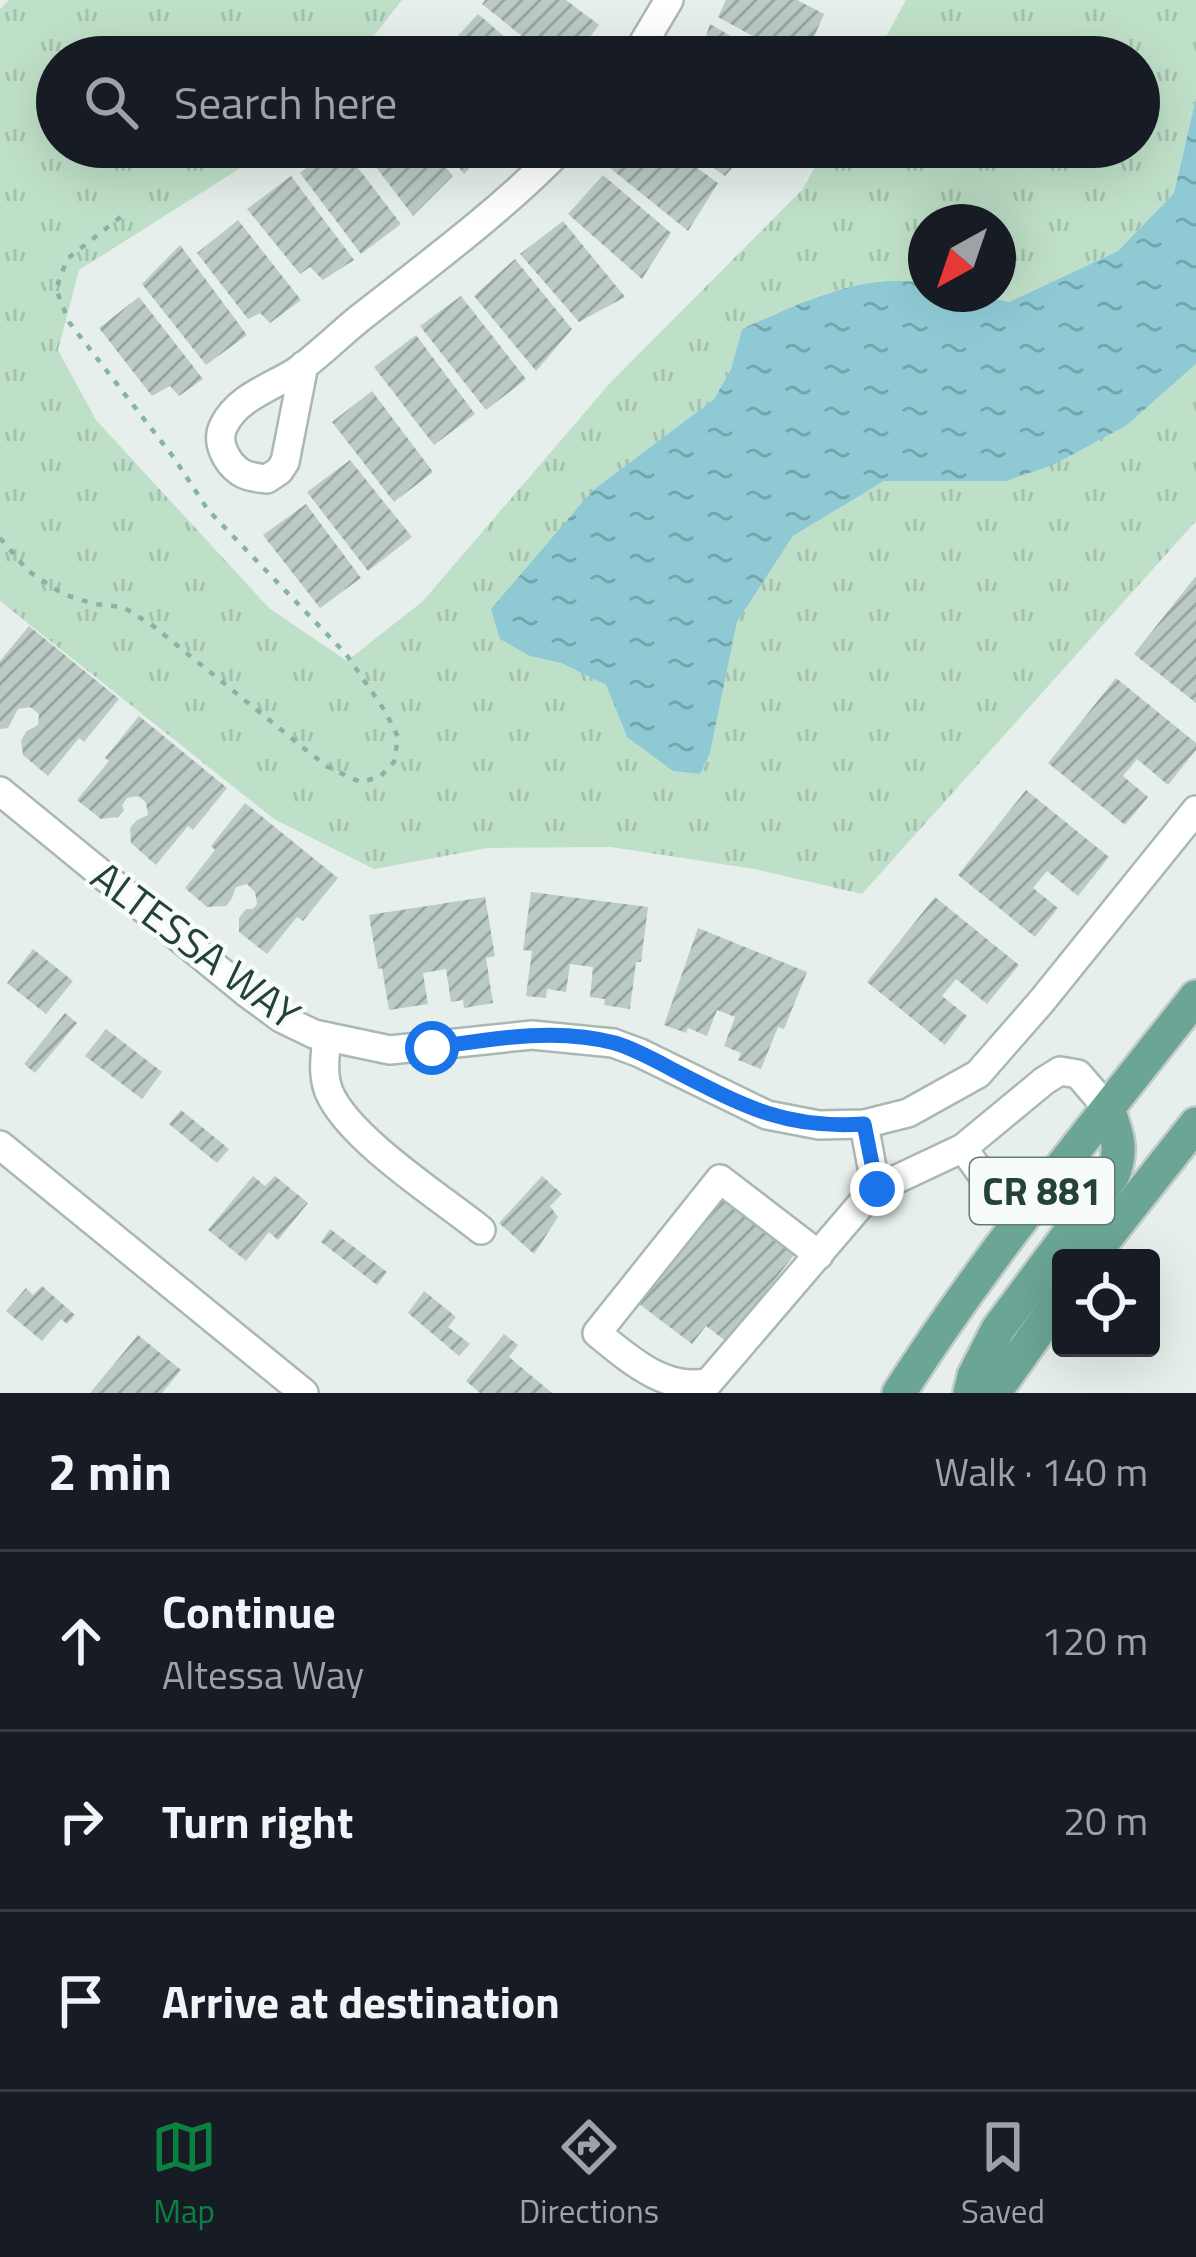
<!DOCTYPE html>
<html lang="en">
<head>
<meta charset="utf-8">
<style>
	body { margin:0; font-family:"Titillium Web",sans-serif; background:#242831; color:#f1f3f6 }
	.controls { position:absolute; right:36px; bottom:36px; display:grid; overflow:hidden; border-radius:12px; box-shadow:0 12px 48px #0002 }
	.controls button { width:108px; height:108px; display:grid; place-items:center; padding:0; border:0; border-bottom:3px solid #363941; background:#171b24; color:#f1f3f6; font:60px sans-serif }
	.compass { position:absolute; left:908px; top:204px; width:108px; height:108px; border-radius:50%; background:#171b24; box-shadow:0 12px 48px #0002; rotate:220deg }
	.stop { position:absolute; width:36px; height:36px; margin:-27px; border:9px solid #1a73e8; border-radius:50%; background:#fff }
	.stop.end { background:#1a73e8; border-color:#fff; box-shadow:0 3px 12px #0008 }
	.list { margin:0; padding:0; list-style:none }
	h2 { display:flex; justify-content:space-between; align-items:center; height:156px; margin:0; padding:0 48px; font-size:51px }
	h2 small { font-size:39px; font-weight:400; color:#9ea1a6 }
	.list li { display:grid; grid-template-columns:78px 1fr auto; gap:36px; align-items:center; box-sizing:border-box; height:180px; padding:0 48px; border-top:3px solid #363941 }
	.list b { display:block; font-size:45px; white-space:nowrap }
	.list p { margin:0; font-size:39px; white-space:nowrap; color:#9ea1a6 }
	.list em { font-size:39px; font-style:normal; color:#9ea1a6 }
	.icon { flex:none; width:66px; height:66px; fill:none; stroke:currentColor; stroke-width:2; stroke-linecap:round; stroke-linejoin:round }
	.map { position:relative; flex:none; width:1196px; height:1393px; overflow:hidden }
	.search { position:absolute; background:#171b24; box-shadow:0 12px 48px #0002; left:36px; right:36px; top:36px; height:132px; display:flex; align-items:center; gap:30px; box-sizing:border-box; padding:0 42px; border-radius:66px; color:#9ea1a6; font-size:45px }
	.sheet { height:696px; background:#171b24 }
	nav { display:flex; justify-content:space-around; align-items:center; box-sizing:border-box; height:168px; border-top:3px solid #363941; background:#171b24; font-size:33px; color:#9ea1a6 }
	nav a { display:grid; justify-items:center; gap:6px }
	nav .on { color:#0b8043 }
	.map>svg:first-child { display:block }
	.grass { fill:url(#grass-tufts) }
	.water { fill:url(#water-ripples) }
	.building { fill:url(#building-hatch) }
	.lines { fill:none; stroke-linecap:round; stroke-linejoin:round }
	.minor-casing { stroke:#a8b8b2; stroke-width:32 }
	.major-casing { stroke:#c2cac8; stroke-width:38 }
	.path { stroke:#86b3a5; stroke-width:4.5; stroke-dasharray:6 9; stroke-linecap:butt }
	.minor { stroke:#fff; stroke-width:27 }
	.major { stroke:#6aa596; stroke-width:33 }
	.route { stroke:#1a73e8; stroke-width:15 }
	.labels { text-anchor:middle; stroke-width:9; stroke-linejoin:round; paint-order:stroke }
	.shield { fill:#f7fbf9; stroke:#637a73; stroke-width:3 }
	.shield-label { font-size:39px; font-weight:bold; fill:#24423a }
	.street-label { font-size:42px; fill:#24423a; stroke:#f7fbf9 }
</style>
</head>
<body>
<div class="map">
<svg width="1196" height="1393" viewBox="0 0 1196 1393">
	<defs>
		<pattern id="grass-tufts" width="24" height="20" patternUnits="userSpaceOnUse" patternTransform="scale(3)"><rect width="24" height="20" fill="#bfe0c8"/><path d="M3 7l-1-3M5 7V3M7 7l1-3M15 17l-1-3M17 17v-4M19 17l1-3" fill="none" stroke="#a4c1ad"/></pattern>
		<pattern id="water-ripples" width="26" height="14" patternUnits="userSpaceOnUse" patternTransform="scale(3)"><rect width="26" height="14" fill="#8ec9d4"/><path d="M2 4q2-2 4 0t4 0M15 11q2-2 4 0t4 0" fill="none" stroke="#74a5ad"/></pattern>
		<pattern id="building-hatch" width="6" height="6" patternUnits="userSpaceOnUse" patternTransform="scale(3)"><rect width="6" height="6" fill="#bbcac4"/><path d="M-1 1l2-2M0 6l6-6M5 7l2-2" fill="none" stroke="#98a6a0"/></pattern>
	</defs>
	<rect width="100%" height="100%" fill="#e6efeb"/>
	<path class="grass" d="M 9,0 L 402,0 L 357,57 L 57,57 L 57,147 L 263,147 L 242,167 L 79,270 L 58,350 L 96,420 L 269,608 L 347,661 L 423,601 L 610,383 L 803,189 L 826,147 L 1139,147 L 1139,57 L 875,57 L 906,0 L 1196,0 L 1196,98 L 1174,193 L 1118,251 L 1009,302 L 972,294 L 998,294 L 998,222 L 926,222 L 926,284 C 864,270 797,304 742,329 L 731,369 L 714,399 L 592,491 L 530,656 L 561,663 L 606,685 L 627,737 L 710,753 L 737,622 L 793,536 L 884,481 L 941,479 L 1127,425 L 1196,364 L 1196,521 L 862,894 L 754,869 L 611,847 L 488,848 L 374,869 L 274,819 L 0,601 L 0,9 Z"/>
	<path class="water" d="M 1196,98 L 1196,364 L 1127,425 L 1053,465 L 1006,481 L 884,481 L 793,536 L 737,622 L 710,753 L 700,774 L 673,771 L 627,737 L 606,685 L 561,663 L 530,656 L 500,639 L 491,609 L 592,491 L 714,399 L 731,369 L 742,329 C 796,305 865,270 926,284 L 926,294 L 972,294 L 1009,302 L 1118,251 L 1174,193 Z"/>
	<g class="building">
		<polygon points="485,0 566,0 599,25 575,57 548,57 482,4"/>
		<polygon points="726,0 797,0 824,14 805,57 791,57 718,17"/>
		<polygon points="478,14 528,57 448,57 443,52"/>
		<polygon points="710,24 767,57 699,57"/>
		<polygon points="334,147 342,147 401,224 361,254 300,173"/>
		<polygon points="361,147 429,147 453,176 413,216"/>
		<polygon points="443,147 489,147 464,174"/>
		<polygon points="629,147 668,147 718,183 688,231 610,168"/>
		<polygon points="684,147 751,147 725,176"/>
		<polygon points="603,175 671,233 642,279 568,214"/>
		<polygon points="291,176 354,260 323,280 310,267 300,274 247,209"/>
		<polygon points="238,220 301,300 270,323 260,313 248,319 197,253"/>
		<polygon points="563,221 625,297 579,322 520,254"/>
		<polygon points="180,245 247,335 206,365 142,284"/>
		<polygon points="515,259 572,329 536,371 474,296"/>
		<polygon points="461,296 526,379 486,410 420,326"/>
		<polygon points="139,297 203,379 179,396 170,386 152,396 99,328"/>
		<polygon points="416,335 475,414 434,445 374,367"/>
		<polygon points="372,391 433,472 394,502 332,422"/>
		<polygon points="350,460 412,537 368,571 307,492"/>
		<polygon points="306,504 361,578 320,608 263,535"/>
		<polygon points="1196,576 1196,703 1134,654"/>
		<polygon points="29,626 119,699 84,742 79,738 48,776 23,755 21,740 27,731 38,725 39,714 30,707 18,709 8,728 0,729 0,661"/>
		<polygon points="1116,678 1196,743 1196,750 1168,785 1137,759 1123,776 1148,797 1125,825 1048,763"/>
		<polygon points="139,716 227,788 193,830 188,826 156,865 131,843 130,828 137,820 148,815 146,803 139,796 127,798 122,805 124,810 118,817 101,819 77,800 109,761 105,758"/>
		<polygon points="1026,790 1109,857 1078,896 1047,871 1033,888 1058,908 1035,937 958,875"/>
		<polygon points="245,803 338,878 303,921 297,917 267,954 239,932 239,918 246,909 253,909 257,904 255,892 247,884 236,887 232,898 226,906 207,907 185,888 215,850 211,846"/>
		<polygon points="531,892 648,907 641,962 636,962 630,1009 604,1005 605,999 590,997 593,967 570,964 566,992 547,989 546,998 526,996 532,951 523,950"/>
		<polygon points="485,897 495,956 486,958 493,1003 464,1008 463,1000 451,1002 446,969 423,973 428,1004 389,1010 382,968 378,969 369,915"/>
		<polygon points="935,897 1019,965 987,1004 956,979 942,996 967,1016 945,1045 867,982"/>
		<polygon points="698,928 807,972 784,1029 778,1027 761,1069 738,1060 741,1053 724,1046 735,1017 717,1010 707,1036 688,1028 686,1033 664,1025"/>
		<polygon points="33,949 73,981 46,1014 7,983"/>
		<polygon points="65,1013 77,1023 35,1073 24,1064"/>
		<polygon points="106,1029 162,1072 142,1099 85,1056"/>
		<polygon points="181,1110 229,1149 217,1163 169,1124"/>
		<polygon points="253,1176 265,1186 275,1176 308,1203 278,1240 269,1232 246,1261 208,1230"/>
		<polygon points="542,1176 562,1194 550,1206 558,1217 534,1254 499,1223"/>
		<polygon points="718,1190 797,1251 727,1342 706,1326 692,1344 634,1300"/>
		<polygon points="330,1229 387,1272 377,1285 321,1242"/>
		<polygon points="42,1286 75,1315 67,1324 61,1319 42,1341 6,1311 26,1288 33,1295"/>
		<polygon points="424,1291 456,1317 448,1327 470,1344 459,1356 408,1313"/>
		<polygon points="504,1334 518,1345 509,1357 552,1393 480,1393 466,1381"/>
		<polygon points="138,1335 181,1370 162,1393 90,1393"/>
	</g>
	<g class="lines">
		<defs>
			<g id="minor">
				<polyline points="635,57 669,0"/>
				<path d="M 304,365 L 285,462 L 279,471 L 267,479 C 258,478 248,477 240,472 C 226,462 215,441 224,425 C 238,397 272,387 297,371 C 319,355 339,335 360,318 C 430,263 501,211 563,147"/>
				<polyline points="0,791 247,993 281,1018 314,1034 390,1050 532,1035 613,1043 640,1053 767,1115 819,1125 864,1124 908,1113 978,1074 1041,1002 1196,810"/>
				<path d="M 327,1037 C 325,1057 322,1074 329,1092 C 349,1139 440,1197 481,1230"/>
				<polyline points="864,1124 876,1189"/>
				<polyline points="0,1145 304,1393"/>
				<polyline points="963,1148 998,1197 1013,1231"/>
				<path d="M 819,1255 L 720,1179 L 597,1333 C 629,1359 666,1393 709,1382 L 869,1195 L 876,1189 L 963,1148 L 1044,1081 L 1060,1071 L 1078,1074 L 1108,1109"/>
			</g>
			<g id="major">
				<polyline points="1090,1258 1196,1124"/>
				<path d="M 899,1393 C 988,1254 1094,1126 1196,997"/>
				<path d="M 970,1393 L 974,1376 L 998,1329 L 1113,1175 C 1123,1149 1117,1134 1108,1109"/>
				<polyline points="994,1393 1061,1299"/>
			</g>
		</defs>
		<use href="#minor" class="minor-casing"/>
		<use href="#major" class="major-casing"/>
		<polyline class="path" points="0,538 28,571 63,594 94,604 123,607 152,625 326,766 360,782 380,777 394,762 398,737 385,711 346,654 208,510 174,458 69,322 56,289 67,259 122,216"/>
		<use href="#minor" class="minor"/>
		<use href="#major" class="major"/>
	</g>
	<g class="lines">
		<path class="route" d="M 432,1048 C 491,1039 556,1027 615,1043 C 638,1050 660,1063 681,1074 C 747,1108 788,1129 864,1124 L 877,1189"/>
	</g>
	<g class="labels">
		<rect class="shield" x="970" y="1158" width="144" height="66" rx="9"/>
		<g class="shield-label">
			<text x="1042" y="1205">CR 881</text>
		</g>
		<g class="street-label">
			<text transform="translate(196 945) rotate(37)" y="15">ALTESSA WAY</text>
		</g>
	</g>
</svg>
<div class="controls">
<button><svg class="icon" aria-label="locate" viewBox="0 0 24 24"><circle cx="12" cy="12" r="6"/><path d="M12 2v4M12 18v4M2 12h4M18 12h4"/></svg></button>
</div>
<svg class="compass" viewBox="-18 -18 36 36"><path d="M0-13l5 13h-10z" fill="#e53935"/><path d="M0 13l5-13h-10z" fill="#9ea1a6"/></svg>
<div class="stop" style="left:432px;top:1048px"></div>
<div class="stop end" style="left:877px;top:1189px"></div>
<div class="search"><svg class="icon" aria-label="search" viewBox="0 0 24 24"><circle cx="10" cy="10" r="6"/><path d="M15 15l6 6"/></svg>Search here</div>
</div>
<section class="sheet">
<h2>2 min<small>Walk · 140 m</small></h2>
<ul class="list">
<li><svg class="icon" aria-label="ahead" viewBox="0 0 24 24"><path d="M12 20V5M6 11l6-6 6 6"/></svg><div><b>Continue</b><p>Altessa Way</p></div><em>120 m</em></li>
<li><svg class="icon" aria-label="right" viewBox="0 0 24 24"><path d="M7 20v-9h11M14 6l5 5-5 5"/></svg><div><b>Turn right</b></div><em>20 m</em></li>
<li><svg class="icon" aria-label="arrive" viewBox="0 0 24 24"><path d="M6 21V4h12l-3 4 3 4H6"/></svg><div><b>Arrive at destination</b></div></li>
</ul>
</section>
<nav>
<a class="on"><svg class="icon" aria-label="map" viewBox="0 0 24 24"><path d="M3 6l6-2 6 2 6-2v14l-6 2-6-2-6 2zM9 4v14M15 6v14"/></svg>Map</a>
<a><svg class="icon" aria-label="directions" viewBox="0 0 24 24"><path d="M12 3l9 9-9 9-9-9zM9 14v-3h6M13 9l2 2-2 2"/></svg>Directions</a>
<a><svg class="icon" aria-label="saved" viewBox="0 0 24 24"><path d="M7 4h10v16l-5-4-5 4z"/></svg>Saved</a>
</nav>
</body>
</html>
